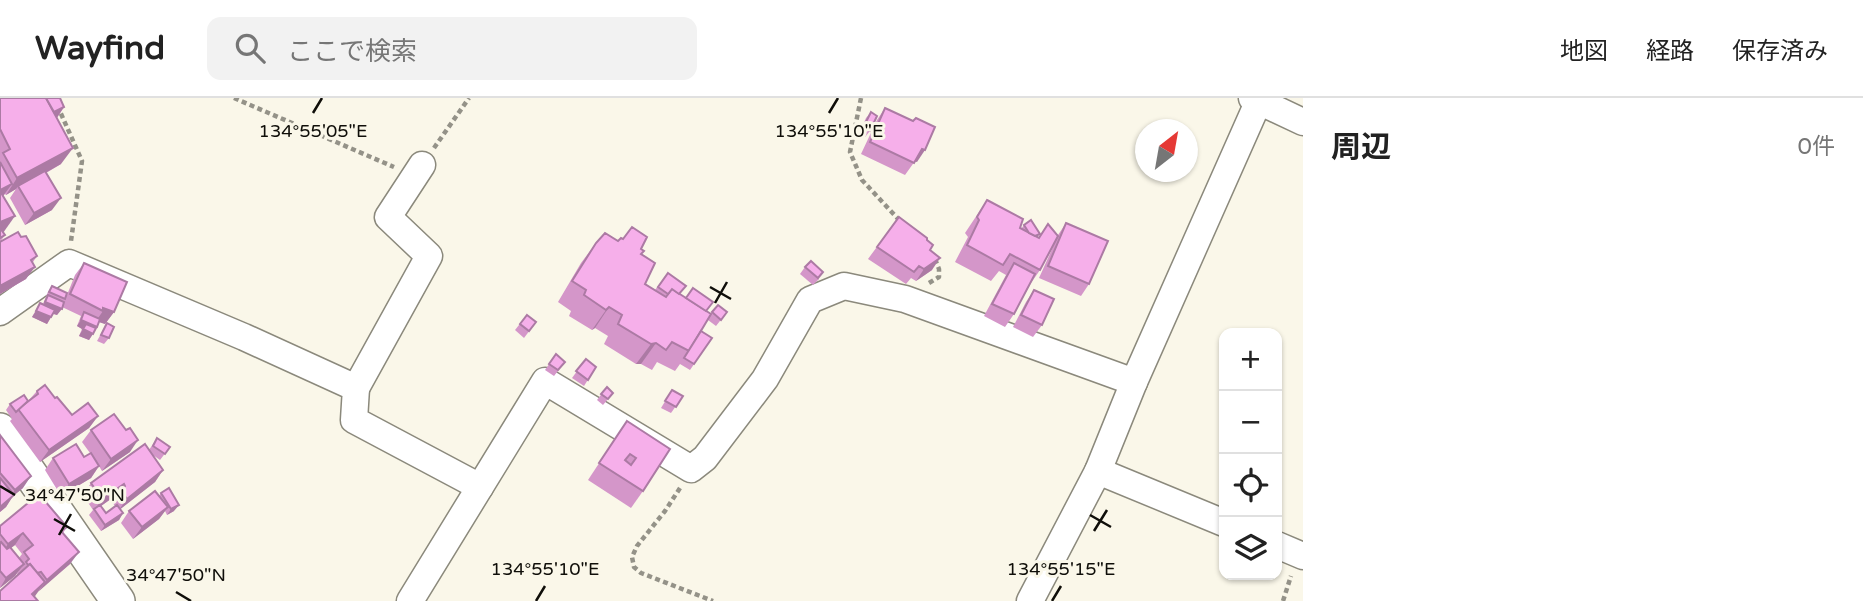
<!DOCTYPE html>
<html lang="ja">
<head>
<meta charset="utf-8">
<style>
	body { margin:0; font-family:"Varela Round","Noto Sans JP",sans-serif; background:#f2f2f2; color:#222 }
	.controls { position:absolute; right:21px; bottom:21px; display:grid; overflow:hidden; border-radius:14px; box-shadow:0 2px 5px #0004 }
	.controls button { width:63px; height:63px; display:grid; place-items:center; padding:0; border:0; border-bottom:2px solid #e0e0e0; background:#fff; color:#222; font:35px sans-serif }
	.compass { position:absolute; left:1135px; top:21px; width:63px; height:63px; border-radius:50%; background:#fff; box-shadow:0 2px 5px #0004; rotate:31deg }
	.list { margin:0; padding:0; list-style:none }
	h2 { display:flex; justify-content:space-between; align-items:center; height:91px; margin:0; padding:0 28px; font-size:30px }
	h2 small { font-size:23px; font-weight:400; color:#767676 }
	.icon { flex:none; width:38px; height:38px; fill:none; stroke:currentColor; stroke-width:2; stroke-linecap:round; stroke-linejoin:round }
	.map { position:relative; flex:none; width:1303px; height:503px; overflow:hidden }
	header { display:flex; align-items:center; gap:42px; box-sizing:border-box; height:98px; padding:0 35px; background:#fff; border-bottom:2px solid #e0e0e0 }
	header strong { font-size:33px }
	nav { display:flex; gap:38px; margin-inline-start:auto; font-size:24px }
	.search { width:490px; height:63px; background:#f2f2f2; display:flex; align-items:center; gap:18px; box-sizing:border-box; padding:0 24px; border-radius:14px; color:#767676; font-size:26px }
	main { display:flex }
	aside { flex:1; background:#fff }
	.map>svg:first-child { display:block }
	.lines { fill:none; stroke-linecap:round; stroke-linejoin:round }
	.minor-casing { stroke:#8b897c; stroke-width:29 }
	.major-casing { stroke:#8b897c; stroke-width:36 }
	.path { stroke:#949288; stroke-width:4.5; stroke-dasharray:5 3.5; stroke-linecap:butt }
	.minor { stroke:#fff; stroke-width:26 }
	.major { stroke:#fff; stroke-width:33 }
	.wall { fill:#d496c9; fill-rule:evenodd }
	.shaded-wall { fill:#ac7aa4 }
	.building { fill:#f6afea; stroke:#ac7aa4; stroke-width:2; fill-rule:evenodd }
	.ticks { fill:none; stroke:#0f0e09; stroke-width:2.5 }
	.ticks-label { font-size:18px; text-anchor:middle; fill:#0f0e09; stroke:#faf7e9; stroke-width:6; stroke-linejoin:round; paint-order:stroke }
</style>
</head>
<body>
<header>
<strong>Wayfind</strong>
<div class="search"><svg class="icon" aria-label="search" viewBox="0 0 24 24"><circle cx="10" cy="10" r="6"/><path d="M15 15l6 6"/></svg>ここで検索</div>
<nav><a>地図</a><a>経路</a><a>保存済み</a></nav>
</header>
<main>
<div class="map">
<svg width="1303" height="503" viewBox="0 0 1303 503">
	<rect width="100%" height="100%" fill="#faf7e9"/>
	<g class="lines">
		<defs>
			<g id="minor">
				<polyline points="1252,0 1303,24"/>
				<polyline points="0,214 69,165 244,239 356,290 354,322 480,389"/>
				<polyline points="356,290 429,158 388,119 422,67"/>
				<polyline points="1098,373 1224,425"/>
				<polyline points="1277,447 1303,458"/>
				<polyline points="410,503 545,283 691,371 705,360 765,281 810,202 844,188 905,201 1134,284"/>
				<polyline points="1030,503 1098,373 1134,284 1260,0"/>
			</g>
			<polyline id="major" points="0,332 118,503"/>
		</defs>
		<use href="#minor" class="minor-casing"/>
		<use href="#major" class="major-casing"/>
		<g class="path">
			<polyline points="54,0 82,63 71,143"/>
			<polyline points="234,0 394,69"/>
			<polyline points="861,0 850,54 862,82 901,124"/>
			<polyline points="434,50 469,0"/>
			<polyline points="929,185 939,179 939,171 935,161"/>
			<polyline points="680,390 665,413 637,448 632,459 634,469 641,475 713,503"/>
			<polyline points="1283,503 1291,478"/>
		</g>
		<use href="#minor" class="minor"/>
		<use href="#major" class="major"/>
	</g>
	<g class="wall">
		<polygon points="0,0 64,9 57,20 61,66 46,75 52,112 25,127 10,100 16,91 6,97 5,96 3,98 3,134 5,137 0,144 21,139 37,158 33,164 26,181 0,196"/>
		<polygon points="885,10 917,64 915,63 905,77 861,56 877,22"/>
		<polygon points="871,14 870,33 865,39 859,36 866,20"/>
		<polygon points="987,102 1020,130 1021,131 1024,127 1040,136 1037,139 1038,140 1048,126 1058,137 1066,125 1089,186 1081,198 1039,180 1053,149 1040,172 1031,185 1014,216 1005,229 984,218 1006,177 999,173 991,183 955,164 968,139 965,135"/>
		<polygon points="899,119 927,142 930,152 932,172 916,183 911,180 906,186 868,161"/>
		<polygon points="618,143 641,151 645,186 655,192 668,175 680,196 710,216 718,207 727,214 716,228 708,222 701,233 712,240 690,272 680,266 675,273 657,264 652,272 641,266 636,266 604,246 608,238 595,230 592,232 569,218 571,213 558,204 581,165 596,145"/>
		<polygon points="84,165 114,214 105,226 99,224 89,242 79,238 82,231 77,228 81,218 62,209 57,217 53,216 47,226 32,219 40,205 43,206 48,194 52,188 67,197 75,177"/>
		<polygon points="805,169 819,181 813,187 800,176"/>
		<polygon points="1034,192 1042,227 1033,239 1013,229 1026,204"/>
		<polygon points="527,217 536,224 524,240 515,232"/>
		<polygon points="107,225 109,240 104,246 97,243"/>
		<polygon points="556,256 565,264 554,278 545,272"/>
		<polygon points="586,261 596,269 584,288 572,280"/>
		<polygon points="607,289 613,295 603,307 597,302"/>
		<polygon points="672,292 683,298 671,315 661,310"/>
		<polygon points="37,293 55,300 72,317 98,318 89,330 40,364 10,323 12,321 6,312 10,306 28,303"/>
		<polygon points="627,323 643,393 631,410 588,382"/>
		<polygon points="91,332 130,354 102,373 99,368 91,380 61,398 45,372 53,360 84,359 90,355 82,344"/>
		<polygon points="0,337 23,390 13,398 6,409 0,414"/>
		<path d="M 157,340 L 170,349 L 160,362 L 153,357 L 163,372 L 155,384 L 120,411 L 123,415 L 119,422 L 101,433 L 89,417 L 93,412 L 83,397 L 91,385 L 149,352 ZM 115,398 L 116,399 L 112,404 L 115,408 L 106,415 L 101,408 Z"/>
		<polygon points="161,395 174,413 167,417 165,413 159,421 133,441 121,425 129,413 159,398"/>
		<path d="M 0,428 L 67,429 L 63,435 L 70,466 L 38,493 L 34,499 L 17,476 L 19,472 L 15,478 L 0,490 ZM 15,447 L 22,456 L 19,460 L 11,450 Z"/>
	</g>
	<g class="shaded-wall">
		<polygon points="64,9 56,21 51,16"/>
		<polygon points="73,50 61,66 19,90 18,88 16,91 6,97 17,80"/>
		<polygon points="922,51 925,52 917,64 914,63"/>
		<polygon points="12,86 3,98 0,92"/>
		<polygon points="61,100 52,112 25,127 34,115"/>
		<polygon points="15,118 3,135 0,136 0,124"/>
		<polygon points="940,160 932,172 916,183 924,171"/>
		<polygon points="35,169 26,181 0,196 0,188"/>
		<polygon points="45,204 62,211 57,217 41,211"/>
		<polygon points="609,209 595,230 592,232 606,212"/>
		<polygon points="103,210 114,214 105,226 96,223 103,213"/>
		<polygon points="36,213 51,219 47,226 32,219"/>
		<polygon points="81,222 97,229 93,235 86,226 82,231 77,228"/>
		<polygon points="83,231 93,236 89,242 79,238"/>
		<polygon points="656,245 641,266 636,266 651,246"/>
		<polygon points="98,318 89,330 40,364 49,352"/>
		<polygon points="138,342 130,354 102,373 111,361"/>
		<polygon points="99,368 91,380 61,398 69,386"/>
		<polygon points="163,372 155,384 118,413 127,401"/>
		<polygon points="31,378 23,390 13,398 6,409 0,414 0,409 7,403 15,392"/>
		<polygon points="124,386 115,398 94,413 102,401"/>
		<polygon points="179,407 174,413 167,417 171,411"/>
		<polygon points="168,409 159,421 133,441 142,429"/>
		<polygon points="123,415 119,422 101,433 105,427"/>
		<polygon points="23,435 15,447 0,458 8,446"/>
		<polygon points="79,454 70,466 38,494 47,482"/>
		<polygon points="24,466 15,478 0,490 6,480"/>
		<polygon points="45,484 33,501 32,496"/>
	</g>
	<g class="building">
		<polygon points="0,0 46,0 73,50 17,80 3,55 10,51 0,31"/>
		<polygon points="46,0 60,0 64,9 54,14"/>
		<polygon points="885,10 913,23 916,20 935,29 925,52 922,51 914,65 870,44"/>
		<polygon points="871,14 877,18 870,33 863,30"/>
		<polygon points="0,64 12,86 0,92"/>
		<polygon points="45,73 61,100 34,115 18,88"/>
		<polygon points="0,93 15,118 0,124"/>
		<polygon points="987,102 1023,121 1020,130 1039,140 1048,126 1058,138 1040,172 1010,156 1003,167 967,147 979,122 977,119"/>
		<polygon points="899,119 927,140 927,142 933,147 930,152 940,160 924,171 919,168 914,174 877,149"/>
		<polygon points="1031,122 1040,136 1035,138 1029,135 1024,127"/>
		<polygon points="1066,125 1108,143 1089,186 1048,168"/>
		<polygon points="632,129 647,139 641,151 644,153 641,156 655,165 645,186 666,199 672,191 711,216 689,253 672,244 666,252 656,245 651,246 618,226 622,217 609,209 606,212 584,197 586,192 572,183 596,145 605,135 618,143 621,140 623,141"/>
		<polygon points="0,130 5,137 0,140"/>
		<polygon points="18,134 21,139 26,138 37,158 31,162 35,169 0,188 0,144"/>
		<polygon points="811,163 823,174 818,180 805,169"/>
		<polygon points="84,165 127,184 114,214 103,210 103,213 70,196"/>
		<polygon points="1014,165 1035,176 1014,216 992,206"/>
		<polygon points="668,175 686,188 679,196 672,191 668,196 658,189"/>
		<polygon points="52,188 67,195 65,201 49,194"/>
		<polygon points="693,190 713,204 706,213 686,200"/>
		<polygon points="1034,192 1054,201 1042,227 1021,217"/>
		<polygon points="48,197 64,204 62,211 45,204"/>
		<polygon points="40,205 55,212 51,219 36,213"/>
		<polygon points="718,207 727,214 721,222 712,214"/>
		<polygon points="84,214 100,221 97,229 81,222"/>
		<polygon points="527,217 536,224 529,233 520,226"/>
		<polygon points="107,225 114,229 109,240 101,237"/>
		<polygon points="86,226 96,230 93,236 83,231"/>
		<polygon points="701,233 712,240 694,266 684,260"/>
		<polygon points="556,256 565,264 558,272 549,266"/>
		<polygon points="586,261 596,269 588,282 576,273"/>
		<polygon points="45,287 55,300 57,299 72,317 88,305 98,318 49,352 18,311 38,296 37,293"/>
		<polygon points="607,289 613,295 608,301 601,296"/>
		<polygon points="672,292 683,298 676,309 665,303"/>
		<polygon points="24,297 28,303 16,314 10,306"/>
		<polygon points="114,316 126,332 130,330 138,342 111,361 91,332"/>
		<path d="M 627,323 L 670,351 L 643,393 L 599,365 ZM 630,356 L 636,360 L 631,367 L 625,362 Z"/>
		<polygon points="0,337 31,378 15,392 0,375"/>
		<polygon points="157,340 170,349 165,356 153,348"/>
		<polygon points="76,346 84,359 91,355 99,368 69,386 53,360"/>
		<polygon points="145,346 163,372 127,401 121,392 125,388 124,386 102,401 91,385"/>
		<polygon points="0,380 14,397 0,409"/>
		<polygon points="169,390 179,407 171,411 161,395"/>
		<polygon points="155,393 168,409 142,429 129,413"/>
		<polygon points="39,396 67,429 61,433 79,454 47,482 41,474 37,475 30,466 28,467 26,464 29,461 24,454 33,447 23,435 8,446 0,436 0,428"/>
		<polygon points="100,407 106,415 117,407 123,415 105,427 94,411"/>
		<polygon points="1,444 7,451 10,449 24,466 6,480 0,473 0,445"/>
		<polygon points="30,466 45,484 32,496 38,503 0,503 0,493"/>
	</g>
	<path class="ticks" d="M 313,15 L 322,0M 829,15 L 838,0M 710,189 L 731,201M 715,205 L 727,184M 0,388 L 15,397M 1090,417 L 1111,429M 54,421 L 75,433M 1094,433 L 1107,412M 59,437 L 71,416M 176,494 L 191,503M 536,503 L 545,488M 1052,503 L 1061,488"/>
	<g class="ticks-label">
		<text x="313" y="39">134°55'05"E</text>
		<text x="829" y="39">134°55'10"E</text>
		<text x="75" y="403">34°47'50"N</text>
		<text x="545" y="477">134°55'10"E</text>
		<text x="1061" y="477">134°55'15"E</text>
		<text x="176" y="483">34°47'50"N</text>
	</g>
</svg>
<div class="controls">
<button>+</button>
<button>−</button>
<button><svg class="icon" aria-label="locate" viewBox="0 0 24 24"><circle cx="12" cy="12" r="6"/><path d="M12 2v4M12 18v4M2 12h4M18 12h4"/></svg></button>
<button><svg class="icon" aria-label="layers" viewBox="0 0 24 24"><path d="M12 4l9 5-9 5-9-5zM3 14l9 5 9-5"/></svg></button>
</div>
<svg class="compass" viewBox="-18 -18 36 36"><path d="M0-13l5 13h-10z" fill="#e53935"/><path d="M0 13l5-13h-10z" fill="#767676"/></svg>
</div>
<aside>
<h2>周辺<small>0件</small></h2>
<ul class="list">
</ul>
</aside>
</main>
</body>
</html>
